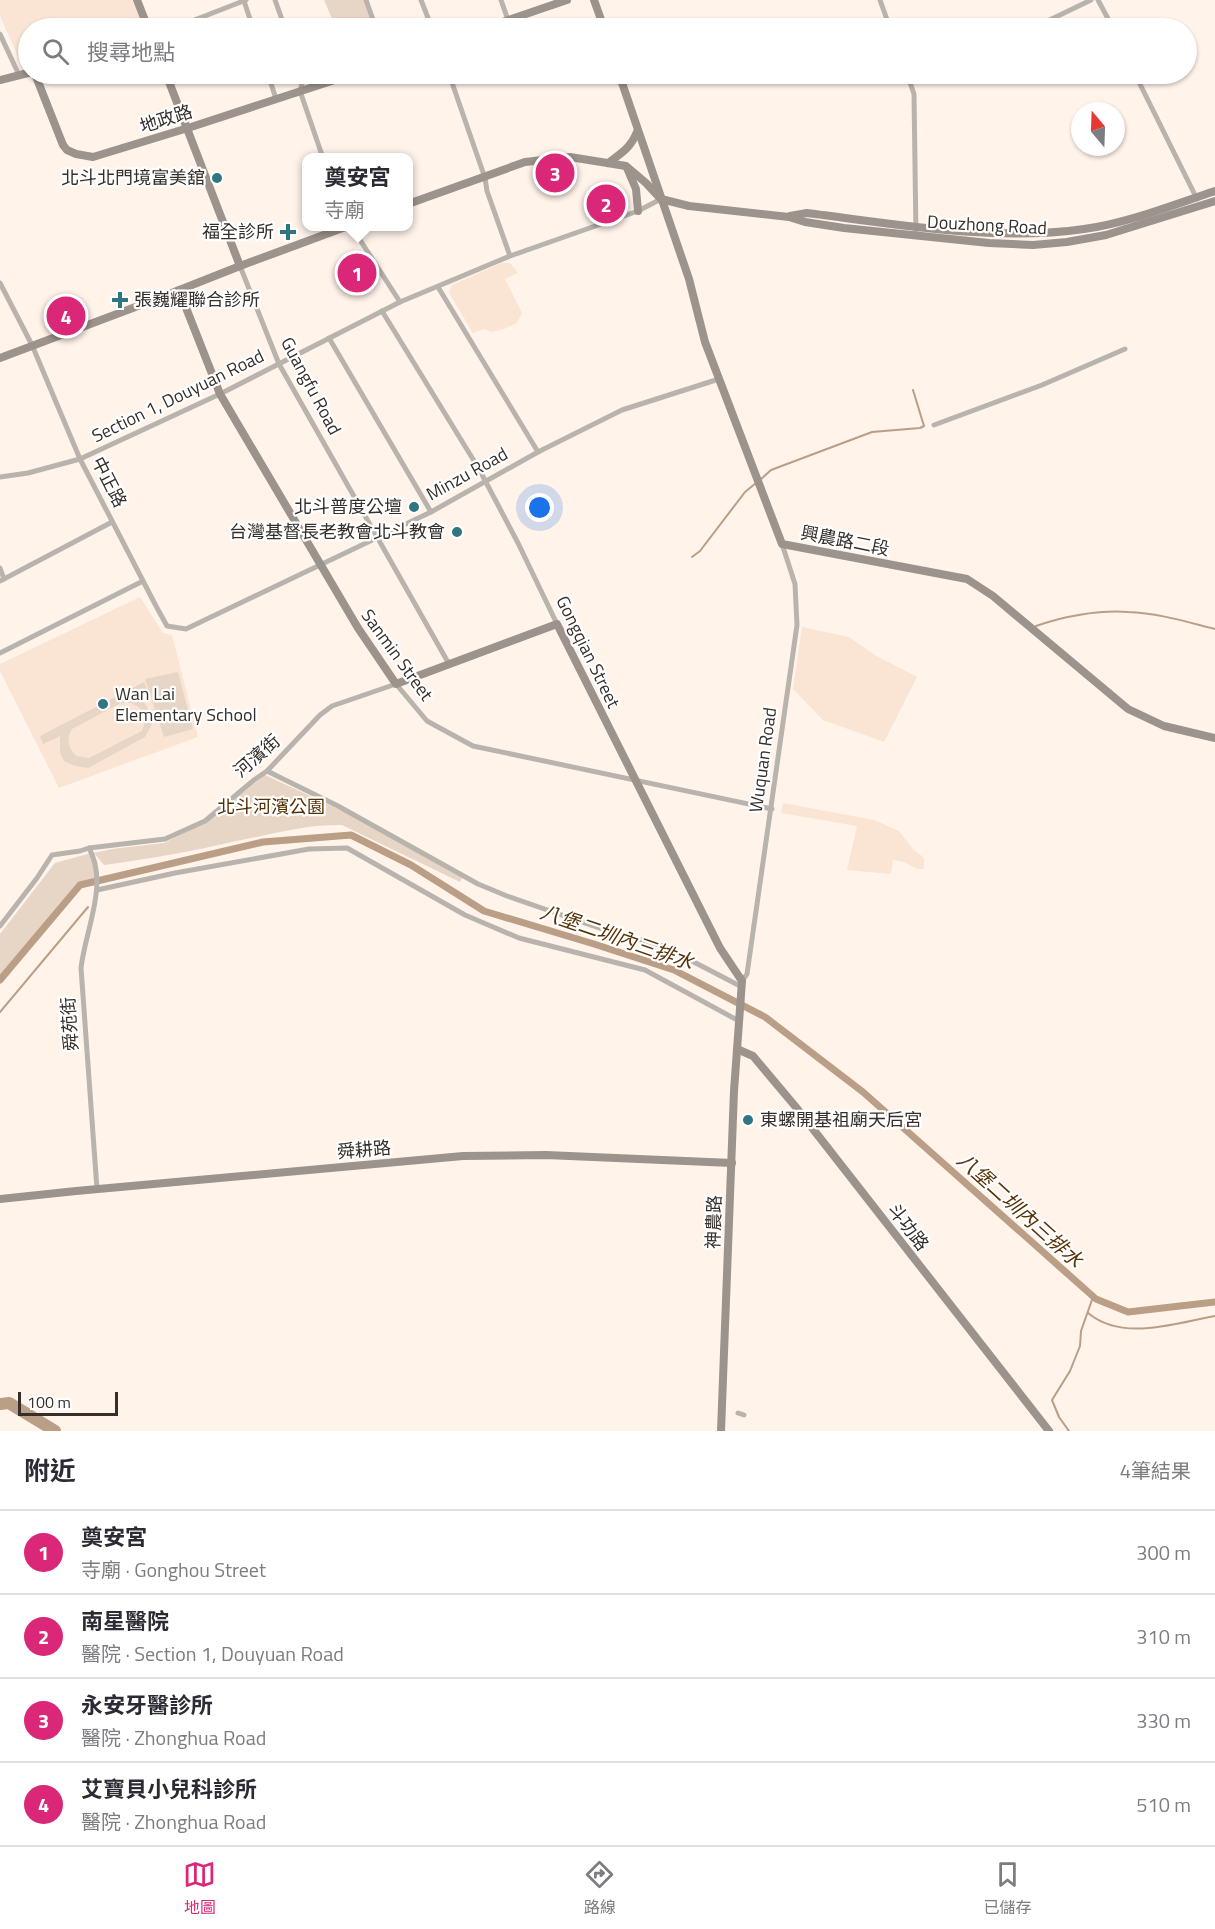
<!DOCTYPE html>
<html lang="zh-TW">
<head>
<meta charset="utf-8">
<style>
	body { margin:0; font-family:"Titillium Web","Noto Sans TC",sans-serif; background:#f7f7f7; color:#2b2b33 }
	.compass { position:absolute; left:1071px; top:102px; width:54px; height:54px; border-radius:50%; background:#fff; box-shadow:0 2px 4px #0004; rotate:341deg }
	.scale { position:absolute; left:18px; bottom:15px; width:100px; box-sizing:border-box; padding-left:6px; border:3px solid #352f2b; border-top:0; font-size:16px; line-height:21px; white-space:nowrap; color:#352f2b; -webkit-text-stroke:4px #fff; paint-order:stroke }
	.you { position:absolute; left:540px; top:508px; width:21px; height:21px; margin:-15px; border:4px solid #fff; border-radius:50%; background:#1a73e8; box-shadow:0 0 0 9px #1a73e833 }
	.badge { display:grid; place-items:center; width:39px; height:39px; border-radius:50%; background:#db2777; color:#fff; font-size:20px; font-weight:700 }
	.pin { position:absolute; translate:-50% -50%; border:3px solid #fff; box-shadow:0 2px 6px #0006 }
	.popup { position:absolute; left:302px; top:153px; width:111px; height:78px; box-sizing:border-box; display:grid; place-content:center; border-radius:12px; background:#fff; filter:drop-shadow(0 2px 4px #0005); font-size:20px; white-space:nowrap; color:#7c7c81 }
	.popup b { font-size:22px; color:#2b2b33 }
	.popup::after { content:''; position:absolute; left:50%; top:100%; margin-left:-12px; border:12px solid transparent; border-top-color:#fff }
	.list { margin:0; padding:0; list-style:none }
	h2 { display:flex; justify-content:space-between; align-items:center; height:78px; margin:0; padding:0 24px; font-size:26px }
	h2 small { font-size:20px; font-weight:400; color:#7c7c81 }
	.list li { display:grid; grid-template-columns:39px 1fr auto; gap:18px; align-items:center; box-sizing:border-box; height:84px; padding:0 24px; border-top:2px solid #e1e1e2 }
	.list b { display:block; font-size:22px; white-space:nowrap }
	.list p { margin:0; font-size:20px; white-space:nowrap; color:#7c7c81 }
	.list em { font-size:20px; font-style:normal; color:#7c7c81 }
	.icon { flex:none; width:33px; height:33px; fill:none; stroke:currentColor; stroke-width:2; stroke-linecap:round; stroke-linejoin:round }
	.map { position:relative; flex:none; width:1215px; height:1431px; overflow:hidden }
	.search { position:absolute; background:#fff; box-shadow:0 2px 4px #0004; left:18px; right:18px; top:18px; height:66px; display:flex; align-items:center; gap:15px; box-sizing:border-box; padding:0 21px; border-radius:33px; color:#7c7c81; font-size:22px }
	.sheet { height:414px; background:#fff }
	nav { display:flex; justify-content:space-around; align-items:center; box-sizing:border-box; height:84px; border-top:2px solid #e1e1e2; background:#fff; font-size:16px; color:#7c7c81 }
	nav a { display:grid; justify-items:center; gap:3px }
	nav .on { color:#db2777 }
	.map>svg:first-child { display:block }
	.built { fill:#fae5d4 }
	.green { fill:#e7d5c5; fill-rule:evenodd }
	.lines { fill:none; stroke-linecap:round; stroke-linejoin:round }
	.stream { stroke:#ba9e85; stroke-width:2 }
	.canal { stroke:#ba9e85; stroke-width:7 }
	.river { stroke:#ba9e85; stroke-width:12 }
	.street { stroke:#b9b3ae; stroke-width:5 }
	.secondary { stroke:#9c938c; stroke-width:8 }
	.poi-dot { fill:#2f7582; stroke:#fff; stroke-width:2 }
	.labels { text-anchor:middle; stroke-width:4.5; stroke-linejoin:round; paint-order:stroke }
	.street-label { font-size:18px; fill:#352f2b; stroke:#fff }
	.poi-label { font-size:18px; fill:#352f2b; stroke:#fff; text-anchor:end }
	.park-label { font-size:18px; fill:#552f02; stroke:#fff }
	.water-label { font-size:20px; font-style:italic; fill:#583206; stroke:#fff }
</style>
</head>
<body>
<div class="map">
<svg width="1215" height="1431" viewBox="0 0 1215 1431">
	<rect width="100%" height="100%" fill="#fff3ea"/>
	<g class="built">
		<polygon points="0,0 132,0 144,28 28,28 28,63 21,63 0,16"/>
		<polygon points="614,191 629,207 594,220 586,200"/>
		<polygon points="502,263 510,263 518,273 505,279 522,313 517,323 504,329 491,332 484,329 473,333 449,293 452,285"/>
		<polygon points="140,597 163,633 172,635 198,737 59,788 0,671 0,664"/>
		<polygon points="802,627 849,637 875,655 917,677 884,742 823,720 793,689"/>
		<polygon points="783,803 874,820 899,831 913,849 924,858 924,869 917,869 904,862 893,860 891,874 847,870 857,826 781,813"/>
	</g>
	<g class="green">
		<polygon points="324,0 364,0 375,28 336,28"/>
		<polygon points="178,672 193,729 164,737 145,679"/>
		<path d="M 144,682 L 147,689 L 137,694 L 147,707 L 150,717 L 152,724 L 145,737 L 88,768 L 75,766 L 64,761 L 60,752 L 60,736 L 43,744 L 40,736 ZM 126,702 C 142,705 149,716 142,731 L 89,758 L 76,756 C 68,748 66,739 72,729 L 121,703 Z"/>
		<path d="M 265,775 L 362,820 L 462,878 L 460,882 L 342,825 C 306,824 268,835 232,842 C 190,852 147,859 104,865 L 94,853 L 112,849 L 164,843 L 206,822 Z"/>
		<polygon points="91,853 97,881 80,885 0,980 0,934 55,863"/>
	</g>
	<g class="lines">
		<g class="stream">
			<polyline points="760,480 771,470 872,432 920,428 924,426 913,390"/>
			<polyline points="692,557 700,551 745,492 756,483"/>
			<path d="M 1036,626 C 1064,616 1099,610 1128,612 C 1158,613 1187,622 1215,629"/>
			<polyline points="0,1012 88,907"/>
			<path d="M 1088,1313 C 1123,1342 1175,1323 1215,1316"/>
			<polyline points="1069,1431 1059,1417 1052,1400 1070,1371 1080,1346 1081,1331 1093,1297"/>
		</g>
		<polyline class="canal" points="0,980 80,885 263,842 351,835 411,865 484,911 594,944 674,970 765,1017 863,1092 1096,1299 1128,1312 1215,1302"/>
		<polyline class="river" points="0,1404 9,1403 55,1431"/>
		<g class="street">
			<polyline points="275,0 285,28"/>
			<polyline points="366,0 376,28"/>
			<polyline points="421,0 432,28"/>
			<polyline points="501,0 508,20"/>
			<polyline points="880,0 890,28"/>
			<polyline points="1098,0 1113,28"/>
			<polyline points="244,1 253,28"/>
			<polyline points="174,28 246,0"/>
			<polyline points="1033,28 1091,0"/>
			<polyline points="0,34 19,75"/>
			<polyline points="268,74 276,99"/>
			<polyline points="299,74 302,84 300,91 323,158"/>
			<polyline points="449,74 485,178 487,191 510,256"/>
			<polyline points="470,74 472,79"/>
			<polyline points="907,74 914,94 916,236"/>
			<polyline points="1135,74 1197,199"/>
			<polyline points="351,226 400,302"/>
			<polyline points="240,266 279,364 449,664"/>
			<polyline points="0,283 32,345 80,459 156,606 167,626 186,629 431,512 538,452 622,410 719,379"/>
			<polyline points="438,287 538,452"/>
			<polyline points="382,311 479,469 518,543 557,624"/>
			<polyline points="329,338 431,512"/>
			<polyline points="934,425 1042,385 1125,349"/>
			<polyline points="0,477 28,473 80,459 220,394 400,302 510,256 638,211 661,199"/>
			<polyline points="0,568 4,579"/>
			<polyline points="0,581 112,522"/>
			<polyline points="0,653 143,581"/>
			<polyline points="267,771 338,806 478,884 507,896 608,931 663,946 742,987"/>
			<path d="M 89,848 C 109,884 85,931 81,968 L 97,1189"/>
			<polyline points="97,890 175,873 309,849 347,848 465,915 519,938 645,970 739,1021"/>
			<polyline points="0,926 37,878 52,855 80,851 89,848 165,839 205,821 254,780 267,771 320,715 332,706 396,684 427,721 473,746 772,809"/>
			<polyline points="742,981 747,974 797,625 795,584 782,544"/>
			<polyline points="738,1413 744,1415"/>
		</g>
		<g class="secondary">
			<polyline points="137,0 148,28"/>
			<polyline points="594,0 604,28"/>
			<polyline points="485,28 567,0"/>
			<polyline points="35,74 63,145 67,150 76,154 93,157 188,128 353,74"/>
			<polyline points="166,74 240,266"/>
			<polyline points="619,74 689,279 705,342 782,544 967,579 993,596 1128,709 1164,726 1215,738"/>
			<polyline points="0,80 28,73"/>
			<path d="M 608,163 C 622,153 631,147 637,132"/>
			<polyline points="627,168 636,189 638,211"/>
			<polyline points="661,199 689,206 789,217 805,222 844,228 989,243 1033,245 1067,242 1106,235 1215,201"/>
			<polyline points="408,204 525,162 570,157 626,166 646,183 658,196"/>
			<path d="M 790,216 L 807,213 C 896,224 995,242 1084,229 C 1128,223 1173,205 1215,191"/>
			<polyline points="179,290 220,394 358,628 396,684 557,624 720,948 742,981 734,1091 721,1431"/>
			<polyline points="0,358 154,300 240,266 348,226"/>
			<polyline points="737,1049 753,1056 795,1106 1049,1431"/>
			<polyline points="0,1199 76,1191 463,1156 546,1155 732,1163"/>
		</g>
	</g>
	<g class="poi-dot">
		<circle cx="217" cy="178" r="6"/>
		<path d="M285 223h6v6h6v6h-6v6h-6v-6h-6v-6h6z"/>
		<path d="M117 291h6v6h6v6h-6v6h-6v-6h-6v-6h6z"/>
		<circle cx="414" cy="507" r="6"/>
		<circle cx="457" cy="532" r="6"/>
		<circle cx="103" cy="704" r="6"/>
		<circle cx="748" cy="1120" r="6"/>
	</g>
	<g class="labels">
		<g class="street-label">
			<text transform="translate(166 119) rotate(-18)" y="6">地政路</text>
			<text transform="translate(987 225) rotate(3)" y="6">Douzhong Road</text>
			<text transform="translate(311 386) rotate(62)" y="6">Guangfu Road</text>
			<text transform="translate(178 396) rotate(-26)" y="6">Section 1, Douyuan Road</text>
			<text transform="translate(467 474) rotate(-29)" y="6">Minzu Road</text>
			<text transform="translate(109 482) rotate(63)" y="6">中正路</text>
			<text transform="translate(845 541) rotate(11)" y="6">興農路二段</text>
			<text transform="translate(588 652) rotate(64)" y="6">Gongqian Street</text>
			<text transform="translate(397 655) rotate(54)" y="6">Sanmin Street</text>
			<text transform="translate(257 756) rotate(-41)" y="6">河濱街</text>
			<text transform="translate(763 760) rotate(-82)" y="6">Wuquan Road</text>
			<text transform="translate(70 1024) rotate(-94)" y="6">舜苑街</text>
			<text transform="translate(364 1150) rotate(-5)" y="6">舜耕路</text>
			<text transform="translate(714 1222) rotate(-88)" y="6">神農路</text>
			<text transform="translate(908 1227) rotate(52)" y="6">斗功路</text>
		</g>
		<g class="poi-label">
			<text x="205" y="184">北斗北門境富美舘</text>
			<text x="274" y="238">福全診所</text>
			<text x="134" y="306" text-anchor="start">張巍耀聯合診所</text>
			<text x="402" y="513">北斗普度公壇</text>
			<text x="445" y="538">台灣基督長老教會北斗教會</text>
			<text x="115" y="700" text-anchor="start">Wan Lai<tspan x="115" dy="21">Elementary School</tspan></text>
			<text x="760" y="1126" text-anchor="start">東螺開基祖廟天后宮</text>
		</g>
		<g class="park-label">
			<text x="271" y="813">北斗河濱公園</text>
		</g>
		<g class="water-label">
			<text transform="translate(617 937) rotate(19)" y="7">八堡二圳內三排水</text>
			<text transform="translate(1020 1210) rotate(42)" y="7">八堡二圳內三排水</text>
		</g>
	</g>
</svg>
<svg class="compass" viewBox="-18 -18 36 36"><path d="M0-13l5 13h-10z" fill="#e53935"/><path d="M0 13l5-13h-10z" fill="#7c7c81"/></svg>
<div class="scale">100 m</div>
<div class="you"></div>
<div class="pin badge" style="left:357px;top:273px">1</div>
<div class="popup"><b>奠安宮</b>寺廟</div>
<div class="pin badge" style="left:606px;top:204px">2</div>
<div class="pin badge" style="left:555px;top:173px">3</div>
<div class="pin badge" style="left:66px;top:316px">4</div>
<div class="search"><svg class="icon" aria-label="search" viewBox="0 0 24 24"><circle cx="10" cy="10" r="6"/><path d="M15 15l6 6"/></svg>搜尋地點</div>
</div>
<section class="sheet">
<h2>附近<small>4筆結果</small></h2>
<ul class="list">
<li><span class="badge">1</span><div><b>奠安宮</b><p>寺廟 · Gonghou Street</p></div><em>300 m</em></li>
<li><span class="badge">2</span><div><b>南星醫院</b><p>醫院 · Section 1, Douyuan Road</p></div><em>310 m</em></li>
<li><span class="badge">3</span><div><b>永安牙醫診所</b><p>醫院 · Zhonghua Road</p></div><em>330 m</em></li>
<li><span class="badge">4</span><div><b>艾寶貝小兒科診所</b><p>醫院 · Zhonghua Road</p></div><em>510 m</em></li>
</ul>
</section>
<nav>
<a class="on"><svg class="icon" aria-label="map" viewBox="0 0 24 24"><path d="M3 6l6-2 6 2 6-2v14l-6 2-6-2-6 2zM9 4v14M15 6v14"/></svg>地圖</a>
<a><svg class="icon" aria-label="directions" viewBox="0 0 24 24"><path d="M12 3l9 9-9 9-9-9zM9 14v-3h6M13 9l2 2-2 2"/></svg>路線</a>
<a><svg class="icon" aria-label="saved" viewBox="0 0 24 24"><path d="M7 4h10v16l-5-4-5 4z"/></svg>已儲存</a>
</nav>
</body>
</html>
